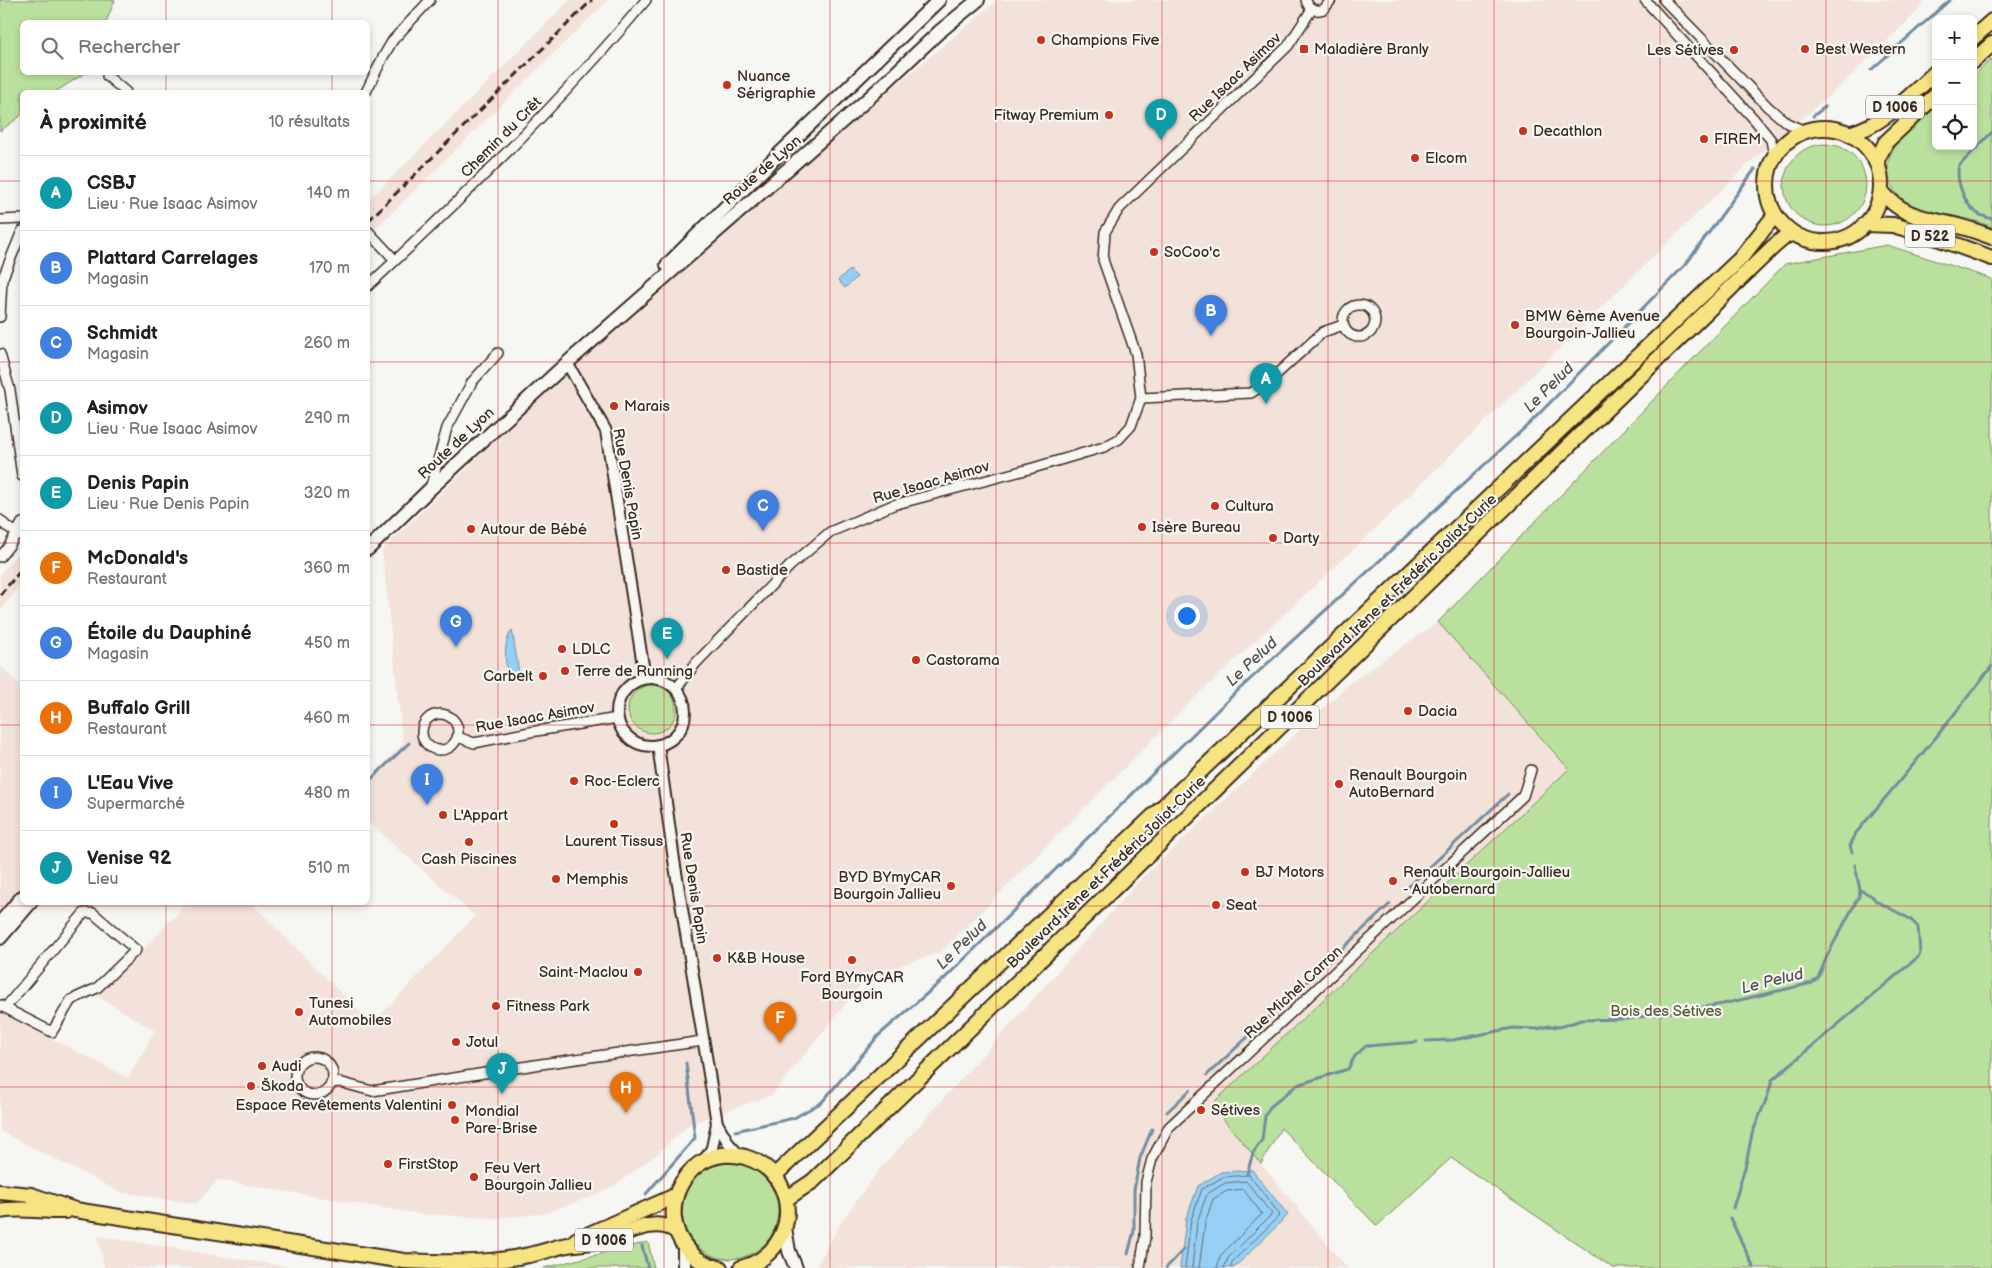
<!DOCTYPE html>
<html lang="fr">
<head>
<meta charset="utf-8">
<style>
	body { margin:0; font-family:"Balsamiq Sans",sans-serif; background:#f2f2f2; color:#202124 }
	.controls { position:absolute; right:15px; top:15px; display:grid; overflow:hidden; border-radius:8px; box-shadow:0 2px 8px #0003 }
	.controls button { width:45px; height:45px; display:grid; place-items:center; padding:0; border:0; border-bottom:1px solid #e0e0e0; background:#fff; color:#202124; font:25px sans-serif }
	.you { position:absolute; left:1186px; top:615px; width:18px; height:18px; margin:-12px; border:4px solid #fff; border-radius:50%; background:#1a73e8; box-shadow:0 0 0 8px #1a73e833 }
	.badge { display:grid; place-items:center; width:32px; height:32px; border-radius:50%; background:#c8321e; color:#fff; font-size:16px; font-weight:700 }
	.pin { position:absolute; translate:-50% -41px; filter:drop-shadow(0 1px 2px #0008) }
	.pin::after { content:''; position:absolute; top:26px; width:18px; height:15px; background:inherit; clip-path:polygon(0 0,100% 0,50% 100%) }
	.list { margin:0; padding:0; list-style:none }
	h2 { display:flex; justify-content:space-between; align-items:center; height:65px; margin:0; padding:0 20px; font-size:21px }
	h2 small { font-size:16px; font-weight:400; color:#757577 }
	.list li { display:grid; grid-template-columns:32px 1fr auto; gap:15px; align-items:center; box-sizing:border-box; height:75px; padding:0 20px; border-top:1px solid #e0e0e0 }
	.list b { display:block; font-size:19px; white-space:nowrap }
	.list p { margin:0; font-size:16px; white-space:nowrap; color:#757577 }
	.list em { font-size:16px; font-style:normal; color:#757577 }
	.icon { flex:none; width:28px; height:28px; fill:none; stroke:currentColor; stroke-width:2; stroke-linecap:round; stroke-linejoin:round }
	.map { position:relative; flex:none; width:1992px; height:1268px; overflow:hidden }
	.search { position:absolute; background:#fff; box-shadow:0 2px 8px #0003; left:20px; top:20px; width:350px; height:55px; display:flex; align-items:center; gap:12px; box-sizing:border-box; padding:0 18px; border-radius:8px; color:#757577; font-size:19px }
	.panel { position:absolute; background:#fff; box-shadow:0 2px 8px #0003; left:20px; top:90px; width:350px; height:815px; border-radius:8px }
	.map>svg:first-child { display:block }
	.built { fill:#f3e2da }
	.green { fill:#b9e19d; stroke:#7a865e }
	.water { fill:#96cff5; stroke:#728d9f }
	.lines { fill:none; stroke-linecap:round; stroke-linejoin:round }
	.shore { stroke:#5f6c74; stroke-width:1 }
	.stream { stroke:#728d9f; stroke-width:3 }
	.minor-casing { stroke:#3b2a1e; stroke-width:12 }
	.tertiary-casing { stroke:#3b2a1e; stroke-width:14 }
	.secondary-casing { stroke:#3b2a1e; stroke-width:16 }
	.primary-casing { stroke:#3b2a1e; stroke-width:18 }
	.minor { stroke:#f6f6f2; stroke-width:9 }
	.tertiary { stroke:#f6f6f2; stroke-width:10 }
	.secondary { stroke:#f6f6f2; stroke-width:12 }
	.primary { stroke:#f6e381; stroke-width:14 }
	.rail { stroke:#3b2a1e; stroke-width:3; stroke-dasharray:8 4; stroke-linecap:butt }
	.grid { fill:none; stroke:#d62828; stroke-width:1; stroke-opacity:0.55 }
	.poi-dot { fill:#c8321e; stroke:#f6f6f2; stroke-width:2 }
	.labels { text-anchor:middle; stroke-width:4.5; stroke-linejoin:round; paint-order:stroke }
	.shield { fill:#f6f6f2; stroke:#73675e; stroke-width:1 }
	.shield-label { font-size:14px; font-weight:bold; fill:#3b2a1e }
	.poi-label { font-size:15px; fill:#3b2a1e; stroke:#f6f6f2; text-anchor:start }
	.street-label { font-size:15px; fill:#3b2a1e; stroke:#f6f6f2 }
	.park-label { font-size:15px; fill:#5a583e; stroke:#f6f6f2 }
	.water-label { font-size:16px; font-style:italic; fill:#525354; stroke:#f6f6f2 }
</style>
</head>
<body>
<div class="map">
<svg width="1992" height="1268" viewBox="0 0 1992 1268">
	<rect width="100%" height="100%" fill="#f6f6f2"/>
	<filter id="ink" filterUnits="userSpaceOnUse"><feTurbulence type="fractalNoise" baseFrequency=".02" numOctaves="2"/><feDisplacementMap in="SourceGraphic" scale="10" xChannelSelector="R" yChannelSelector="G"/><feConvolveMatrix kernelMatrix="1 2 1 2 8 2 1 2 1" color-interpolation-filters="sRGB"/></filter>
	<g filter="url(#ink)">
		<g class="built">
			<polygon points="570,0 608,0 368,236 368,201"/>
			<polygon points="998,0 1925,0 1916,13 1838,88 1746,166 1375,529 1188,704 941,952 867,977 772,1095 690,1124 657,1154 614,1186 588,1198 542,1214 492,1218 419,1214 218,1180 196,1204 120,1192 0,1131 0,1012 128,1078 155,1031 94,994 135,959 187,903 250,902 372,1024 475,916 368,822 368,781 403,744 382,550 593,347 812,155"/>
			<polygon points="22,548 22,583 0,611 0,574"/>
			<polygon points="1438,622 1569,769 1212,1104 1347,1268 819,1268 818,1264 843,1219 879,1170 1145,875 1350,683"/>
			<polygon points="0,665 22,688 22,886 0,911"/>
			<polygon points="98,1236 295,1268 104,1268"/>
		</g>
		<g class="green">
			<polygon points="0,0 115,0 106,22 22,22 22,72 85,73 55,92 22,92 22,115 0,131"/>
			<path d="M 1992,59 L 1992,227 C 1966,216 1943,216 1918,207 C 1892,199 1880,174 1893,149 C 1899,136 1924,115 1936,105 L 1936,146 L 1973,146 L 1973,75 Z"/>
			<circle cx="1825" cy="185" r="41"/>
			<polygon points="1887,245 1992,279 1992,1268 1613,1268 1451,1158 1377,1226 1281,1128 1261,1164 1211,1105 1569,769 1438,622 1785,264"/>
			<circle cx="652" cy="709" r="24"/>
			<circle cx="730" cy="1211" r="48"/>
			<polygon points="648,1242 654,1268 544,1268"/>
		</g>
		<g class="water">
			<polygon points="850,270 857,277 845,288 838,280"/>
			<path d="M 512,630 L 520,679 L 515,680 L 510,678 C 504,664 503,643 512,630 Z"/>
			<polygon points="1252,1170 1288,1215 1234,1268 1180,1268 1186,1219 1198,1186 1221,1172"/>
		</g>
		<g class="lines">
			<g class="shore">
				<polyline points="1185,1268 1191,1220 1202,1189 1223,1177 1249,1175 1280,1215 1232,1262 1231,1268"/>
				<polyline points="1192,1268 1197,1222 1207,1194 1225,1183 1246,1181 1272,1214 1228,1258 1224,1268"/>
				<polyline points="1199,1268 1205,1223 1213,1199 1227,1191 1243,1189 1262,1214 1221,1255 1217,1268"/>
			</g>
			<g class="stream">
				<polyline points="1871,70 1950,0"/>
				<polyline points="1813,116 1825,107"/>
				<path d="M 1992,132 L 1959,166 C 1955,180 1965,205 1977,213 C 1981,216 1987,217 1992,219"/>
				<polyline points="368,782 409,743"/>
				<polyline points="1852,852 1850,846 1856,833 1937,736 1992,666"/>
				<polyline points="1406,889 1508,794"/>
				<polyline points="1326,964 1390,904"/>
				<polyline points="1426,1041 1453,1040 1513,1028 1537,1029 1549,1026 1560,1027 1581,1020 1627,1019 1723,1004 1812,983 1818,978 1828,954 1859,896 1860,890 1855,865"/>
				<polyline points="1207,1075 1311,978"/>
				<polyline points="1167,1112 1190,1090"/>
				<polyline points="735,1131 794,1118 822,1102 879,1035 945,978 1233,695 1530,423 1686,264 1755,169"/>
				<polyline points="1247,1174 1253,1153 1262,1140 1265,1116 1270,1107 1297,1085 1348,1069 1355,1056 1366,1046 1417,1042"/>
				<polyline points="646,1194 695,1138 686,1063"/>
				<polyline points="1733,1208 1746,1164 1752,1134 1768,1095 1772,1080 1918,957 1920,953 1918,927 1910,919 1876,901 1872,896 1860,890"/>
				<polyline points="1730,1218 1754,1268"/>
				<polyline points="642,1246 648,1268"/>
				<polyline points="1128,1254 1134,1231 1134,1190 1140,1158 1152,1129"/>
				<polyline points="1166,1268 1184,1249"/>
			</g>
			<defs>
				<g id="minor">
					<path d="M 1306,0 C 1308,9 1316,12 1324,9 L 1331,0"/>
					<polyline points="1645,0 1754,119 1771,140 1774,156"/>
					<polyline points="1664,0 1768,107 1787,123 1805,131"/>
					<polyline points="107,76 126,92"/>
					<polyline points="366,92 383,57 393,40 430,0"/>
					<polyline points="0,220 22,219"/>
					<polyline points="368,231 395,260"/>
					<path d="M 368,286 C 465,196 561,102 646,0"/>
					<circle cx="1359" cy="321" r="16"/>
					<polyline points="0,317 2,280 22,231"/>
					<polyline points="0,354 10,390 22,476"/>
					<polyline points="1141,398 1251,393 1268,382 1323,332 1343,325"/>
					<polyline points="430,489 447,428 472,382 498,353"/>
					<polyline points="0,520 6,526 22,536"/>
					<polyline points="0,557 9,546 22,523"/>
					<polyline points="676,689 696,663 790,566 830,532 893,505 1033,468 1104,447 1119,439 1131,426 1141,398 1136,354 1103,260 1105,232 1119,209 1288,46 1312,9"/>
					<circle cx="440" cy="732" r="18"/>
					<polyline points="458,737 474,743 530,732 618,718"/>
					<polyline points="0,1005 5,1008 52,1032 71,1000 97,988 136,950 93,913 84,913 5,1008"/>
					<circle cx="314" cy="1076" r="19"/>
					<polyline points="331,1083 339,1082 372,1091 541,1064 703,1041"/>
					<polyline points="1140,1268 1145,1237 1146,1182 1152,1159 1169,1127 1523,796 1531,770"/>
				</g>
				<g id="tertiary">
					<polyline points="567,363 606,431 645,678"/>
					<circle cx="651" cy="712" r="34"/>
					<polyline points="658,745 674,860 717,1123 729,1144 739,1155"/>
					<polyline points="704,1161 712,1148 717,1123"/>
				</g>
				<g id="secondary">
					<polyline points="667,265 773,160 939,0"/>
					<polyline points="368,549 430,489 567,363 870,97 939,32 978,0"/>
					<polyline points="0,923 22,897"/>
					<polyline points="0,938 31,902"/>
					<polyline points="785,1228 789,1251 796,1268"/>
					<polyline points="684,1268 684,1247"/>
				</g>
				<g id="primary">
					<polyline points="1973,38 1992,21"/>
					<polyline points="1973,61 1992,44"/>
					<circle cx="1824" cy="185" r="57"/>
					<path d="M 1849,134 C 1883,125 1911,95 1936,72"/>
					<polyline points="1876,162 1886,142 1936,95"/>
					<path d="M 1881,191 C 1901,215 1921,218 1950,224 C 1965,227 1978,232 1992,237"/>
					<polyline points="1866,224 1893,225 1934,237 1992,258"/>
					<polyline points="774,1176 1740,259 1775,215"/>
					<path d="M 0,1192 L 31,1195 L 75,1210 L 404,1261 C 446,1263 488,1264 529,1255 C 540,1253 551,1249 562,1246 C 577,1243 593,1243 607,1239 C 629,1232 656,1217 676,1231"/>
					<polyline points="786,1199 813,1181 1773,247 1786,236 1792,234"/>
					<path d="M 0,1211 C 22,1207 44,1212 66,1211"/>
					<polyline points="576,1240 675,1196"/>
					<path d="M 720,1268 C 708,1266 697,1260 690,1252 C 650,1211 689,1141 745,1157 C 761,1162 775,1172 782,1188 C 797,1223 776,1259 741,1268"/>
				</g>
			</defs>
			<use href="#minor" class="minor-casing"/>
			<use href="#tertiary" class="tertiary-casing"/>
			<use href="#secondary" class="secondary-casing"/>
			<use href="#primary" class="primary-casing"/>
			<use href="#minor" class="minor"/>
			<use href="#tertiary" class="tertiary"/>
			<use href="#secondary" class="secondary"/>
			<use href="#primary" class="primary"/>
			<g class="rail">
				<polyline points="368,221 592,0"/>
				<polyline points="0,595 22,569"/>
			</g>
		</g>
	</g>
	<path class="grid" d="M 166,0 L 166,22M 332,0 L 332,22M 498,0 L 498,1268M 664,0 L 664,1268M 830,0 L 830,1268M 996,0 L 996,1268M 1162,0 L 1162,1268M 1328,0 L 1328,1268M 1494,0 L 1494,1268M 1660,0 L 1660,1268M 1826,0 L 1826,1268M 166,72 L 166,92M 332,72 L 332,92M 0,181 L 22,181M 368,181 L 1992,181M 0,362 L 22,362M 368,362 L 1992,362M 0,543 L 22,543M 368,543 L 1992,543M 0,725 L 22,725M 368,725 L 1992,725M 166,902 L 166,1268M 332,902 L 332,1268M 0,906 L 1992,906M 0,1087 L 1992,1087"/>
	<g class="poi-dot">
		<circle cx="1041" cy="40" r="5"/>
		<rect x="1299" y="44" width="10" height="10" rx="2.5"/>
		<circle cx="1805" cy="49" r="5"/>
		<circle cx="1734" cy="50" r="5"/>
		<circle cx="727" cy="85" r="5"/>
		<circle cx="1109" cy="115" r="5"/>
		<circle cx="1523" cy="131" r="5"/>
		<circle cx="1704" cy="139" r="5"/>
		<circle cx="1415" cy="158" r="5"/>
		<circle cx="1154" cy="252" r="5"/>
		<circle cx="1515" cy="325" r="5"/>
		<circle cx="614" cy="406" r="5"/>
		<circle cx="1215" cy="506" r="5"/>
		<circle cx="1142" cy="527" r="5"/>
		<circle cx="471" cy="529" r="5"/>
		<circle cx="1273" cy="538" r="5"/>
		<circle cx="726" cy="570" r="5"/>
		<circle cx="562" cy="649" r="5"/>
		<circle cx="916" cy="660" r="5"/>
		<circle cx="565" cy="671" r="5"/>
		<circle cx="543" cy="676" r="5"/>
		<circle cx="1408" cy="711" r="5"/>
		<circle cx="574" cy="781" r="5"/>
		<circle cx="1339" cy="784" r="5"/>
		<circle cx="443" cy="815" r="5"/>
		<circle cx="614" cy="824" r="5"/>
		<circle cx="469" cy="842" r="5"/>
		<circle cx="1245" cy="872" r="5"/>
		<circle cx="556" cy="879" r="5"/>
		<circle cx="1393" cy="881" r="5"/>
		<circle cx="951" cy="886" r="5"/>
		<circle cx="1216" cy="905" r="5"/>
		<circle cx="717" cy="958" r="5"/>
		<circle cx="852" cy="960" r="5"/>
		<circle cx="638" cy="972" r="5"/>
		<circle cx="496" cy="1006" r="5"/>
		<circle cx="299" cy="1012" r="5"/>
		<circle cx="456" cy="1042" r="5"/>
		<circle cx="262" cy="1066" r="5"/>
		<circle cx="251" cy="1086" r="5"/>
		<circle cx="452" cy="1105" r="5"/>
		<circle cx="1201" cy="1110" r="5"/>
		<circle cx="455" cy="1120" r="5"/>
		<circle cx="388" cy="1164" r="5"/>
		<circle cx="474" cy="1177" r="5"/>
	</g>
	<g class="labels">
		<g class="shield">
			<rect x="1866" y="95.5" width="58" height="23" rx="4"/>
			<rect x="1905" y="224.5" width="50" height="23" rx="4"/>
			<rect x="1261" y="705.5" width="58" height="23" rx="4"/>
			<rect x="575" y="1228.5" width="58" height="23" rx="4"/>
		</g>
		<g class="shield-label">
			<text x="1895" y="112">D 1006</text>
			<text x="1930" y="241">D 522</text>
			<text x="1290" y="722">D 1006</text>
			<text x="604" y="1245">D 1006</text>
		</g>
		<g class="poi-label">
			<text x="1051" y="45">Champions Five</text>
			<text x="1314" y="54">Maladière Branly</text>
			<text x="1815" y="54">Best Western</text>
			<text x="1724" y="55" text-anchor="end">Les Sétives</text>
			<text x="737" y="81">Nuance<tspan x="737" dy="17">Sérigraphie</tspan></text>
			<text x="1099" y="120" text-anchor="end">Fitway Premium</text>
			<text x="1533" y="136">Decathlon</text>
			<text x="1714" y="144">FIREM</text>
			<text x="1425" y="163">Elcom</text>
			<text x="1164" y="257">SoCoo'c</text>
			<text x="1525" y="321">BMW 6ème Avenue<tspan x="1525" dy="17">Bourgoin-Jallieu</tspan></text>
			<text x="624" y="411">Marais</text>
			<text x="1225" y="511">Cultura</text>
			<text x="1152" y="532">Isère Bureau</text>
			<text x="481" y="534">Autour de Bébé</text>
			<text x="1283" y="543">Darty</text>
			<text x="736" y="575">Bastide</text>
			<text x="572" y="654">LDLC</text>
			<text x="926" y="665">Castorama</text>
			<text x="575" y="676">Terre de Running</text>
			<text x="533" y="681" text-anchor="end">Carbelt</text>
			<text x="1418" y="716">Dacia</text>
			<text x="1349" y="780">Renault Bourgoin<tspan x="1349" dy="17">AutoBernard</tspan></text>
			<text x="584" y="786">Roc-Eclerc</text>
			<text x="453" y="820">L'Appart</text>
			<text x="614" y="846" text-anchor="middle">Laurent Tissus</text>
			<text x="469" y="864" text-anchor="middle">Cash Piscines</text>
			<text x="1255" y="877">BJ Motors</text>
			<text x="1403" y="877">Renault Bourgoin-Jallieu<tspan x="1403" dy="17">- Autobernard</tspan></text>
			<text x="941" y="882" text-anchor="end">BYD BYmyCAR<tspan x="941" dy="17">Bourgoin Jallieu</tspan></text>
			<text x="566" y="884">Memphis</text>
			<text x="1226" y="910">Seat</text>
			<text x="727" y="963">K&amp;B House</text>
			<text x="628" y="977" text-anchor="end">Saint-Maclou</text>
			<text x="852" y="982" text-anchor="middle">Ford BYmyCAR<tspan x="852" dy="17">Bourgoin</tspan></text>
			<text x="309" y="1008">Tunesi<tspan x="309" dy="17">Automobiles</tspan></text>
			<text x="506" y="1011">Fitness Park</text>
			<text x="466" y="1047">Jotul</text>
			<text x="272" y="1071">Audi</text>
			<text x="261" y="1091">Škoda</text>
			<text x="442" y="1110" text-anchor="end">Espace Revêtements Valentini</text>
			<text x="1211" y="1115">Sétives</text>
			<text x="465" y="1116">Mondial<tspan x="465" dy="17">Pare-Brise</tspan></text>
			<text x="398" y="1169">FirstStop</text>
			<text x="484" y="1173">Feu Vert<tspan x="484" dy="17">Bourgoin Jallieu</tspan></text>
		</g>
		<g class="street-label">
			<text transform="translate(1235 77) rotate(-44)" y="5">Rue Isaac Asimov</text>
			<text transform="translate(501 137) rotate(-45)" y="5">Chemin du Crêt</text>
			<text transform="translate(762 170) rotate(-41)" y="5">Route de Lyon</text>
			<text transform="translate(456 443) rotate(-43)" y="5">Route de Lyon</text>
			<text transform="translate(931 482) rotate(-16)" y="5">Rue Isaac Asimov</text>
			<text transform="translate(628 484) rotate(80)" y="5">Rue Denis Papin</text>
			<text transform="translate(1397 590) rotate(-44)" y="5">Boulevard Irène et Frédéric Joliot-Curie</text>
			<text transform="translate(535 717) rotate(-10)" y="5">Rue Isaac Asimov</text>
			<text transform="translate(1106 872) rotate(-44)" y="5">Boulevard Irène et Frédéric Joliot-Curie</text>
			<text transform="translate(694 888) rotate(81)" y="5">Rue Denis Papin</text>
			<text transform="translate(1293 992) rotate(-43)" y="5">Rue Michel Carron</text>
		</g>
		<g class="park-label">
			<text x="1666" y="1016">Bois des Sétives</text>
		</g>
		<g class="water-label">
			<text transform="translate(1548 387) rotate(-45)" y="6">Le Pelud</text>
			<text transform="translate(1251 661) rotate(-43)" y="6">Le Pelud</text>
			<text transform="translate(961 944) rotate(-44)" y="6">Le Pelud</text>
			<text transform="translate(1772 980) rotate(-14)" y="6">Le Pelud</text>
		</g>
	</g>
</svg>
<div class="controls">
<button>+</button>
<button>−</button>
<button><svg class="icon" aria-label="locate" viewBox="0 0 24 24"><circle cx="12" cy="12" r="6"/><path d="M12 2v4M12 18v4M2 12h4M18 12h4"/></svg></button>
</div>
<div class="you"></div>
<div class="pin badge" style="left:1266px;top:404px;background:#0f9aa8">A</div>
<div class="pin badge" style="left:1211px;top:336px;background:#3f7fe0">B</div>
<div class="pin badge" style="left:763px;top:531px;background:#3f7fe0">C</div>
<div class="pin badge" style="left:1161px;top:140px;background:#0f9aa8">D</div>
<div class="pin badge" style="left:667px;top:659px;background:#0f9aa8">E</div>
<div class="pin badge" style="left:780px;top:1043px;background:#e8710a">F</div>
<div class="pin badge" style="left:456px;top:647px;background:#3f7fe0">G</div>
<div class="pin badge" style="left:626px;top:1113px;background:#e8710a">H</div>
<div class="pin badge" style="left:427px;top:805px;background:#3f7fe0">I</div>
<div class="pin badge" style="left:502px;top:1094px;background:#0f9aa8">J</div>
<div class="search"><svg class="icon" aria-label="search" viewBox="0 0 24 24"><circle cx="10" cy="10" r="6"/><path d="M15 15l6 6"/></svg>Rechercher</div>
<section class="panel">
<h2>À proximité<small>10 résultats</small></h2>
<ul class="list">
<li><span class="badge" style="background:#0f9aa8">A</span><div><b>CSBJ</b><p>Lieu · Rue Isaac Asimov</p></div><em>140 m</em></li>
<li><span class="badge" style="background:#3f7fe0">B</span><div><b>Plattard Carrelages</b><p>Magasin</p></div><em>170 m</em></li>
<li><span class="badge" style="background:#3f7fe0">C</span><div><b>Schmidt</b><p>Magasin</p></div><em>260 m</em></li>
<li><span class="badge" style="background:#0f9aa8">D</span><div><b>Asimov</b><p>Lieu · Rue Isaac Asimov</p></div><em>290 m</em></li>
<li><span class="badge" style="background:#0f9aa8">E</span><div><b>Denis Papin</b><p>Lieu · Rue Denis Papin</p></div><em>320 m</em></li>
<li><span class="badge" style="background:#e8710a">F</span><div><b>McDonald's</b><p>Restaurant</p></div><em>360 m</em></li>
<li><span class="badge" style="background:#3f7fe0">G</span><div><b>Étoile du Dauphiné</b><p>Magasin</p></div><em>450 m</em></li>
<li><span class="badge" style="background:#e8710a">H</span><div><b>Buffalo Grill</b><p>Restaurant</p></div><em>460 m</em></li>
<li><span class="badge" style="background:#3f7fe0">I</span><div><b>L'Eau Vive</b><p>Supermarché</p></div><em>480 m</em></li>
<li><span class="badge" style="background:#0f9aa8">J</span><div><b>Venise 92</b><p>Lieu</p></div><em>510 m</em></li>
</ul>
</section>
</div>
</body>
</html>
